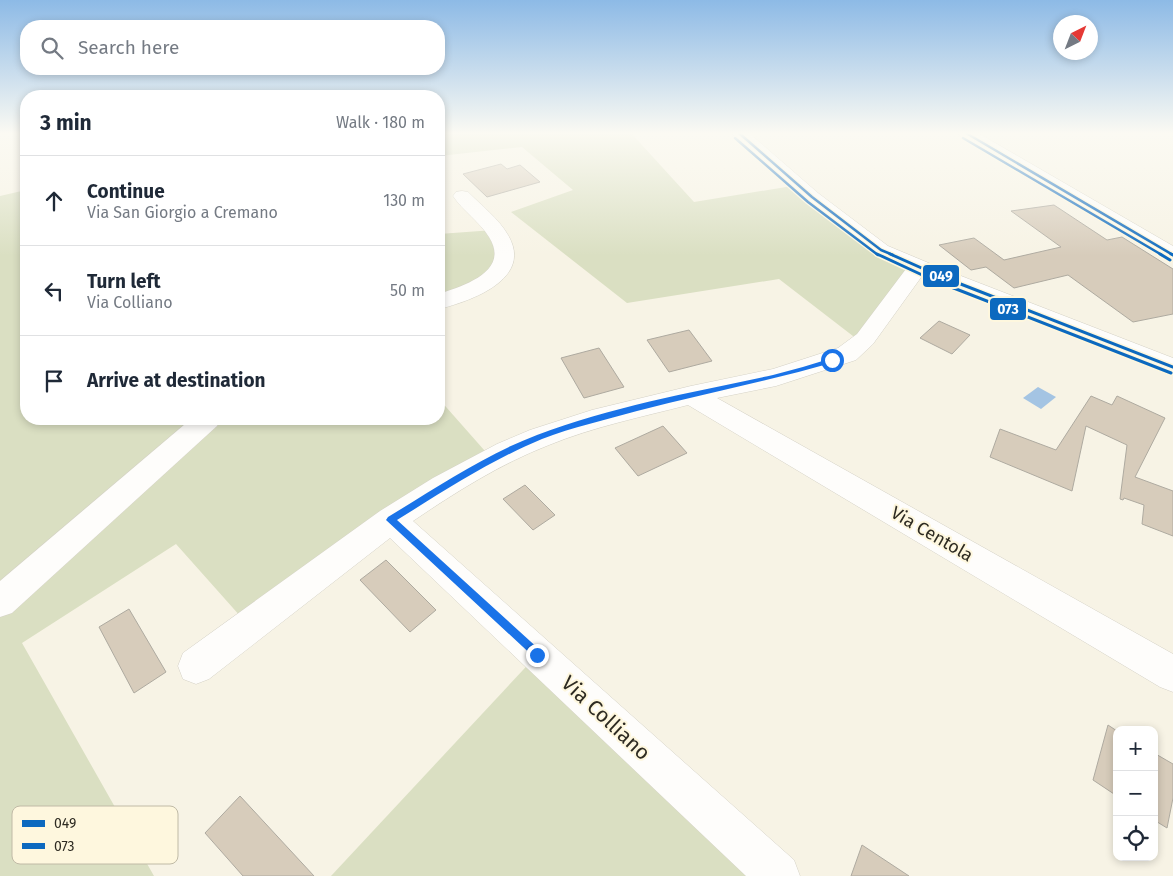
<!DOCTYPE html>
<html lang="en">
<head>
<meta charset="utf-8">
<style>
	body { margin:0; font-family:"Fira Sans",sans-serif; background:#f6f6f7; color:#1f2937 }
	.controls { position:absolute; right:15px; bottom:15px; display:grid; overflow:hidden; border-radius:10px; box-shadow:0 2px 8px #0003 }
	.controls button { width:45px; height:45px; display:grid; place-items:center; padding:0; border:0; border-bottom:1px solid #e0e1e3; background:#fff; color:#1f2937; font:25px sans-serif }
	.compass { position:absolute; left:1053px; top:15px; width:45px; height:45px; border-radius:50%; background:#fff; box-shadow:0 2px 8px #0003; rotate:42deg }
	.stop { position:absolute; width:15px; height:15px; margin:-11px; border:4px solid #1a73e8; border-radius:50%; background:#fff }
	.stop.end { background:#1a73e8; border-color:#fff; box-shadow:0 1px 5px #0008 }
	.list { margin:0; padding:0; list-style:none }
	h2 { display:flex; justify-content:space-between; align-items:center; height:65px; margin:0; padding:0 20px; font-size:21px }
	h2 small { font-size:16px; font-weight:400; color:#747a83 }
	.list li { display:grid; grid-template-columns:32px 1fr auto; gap:15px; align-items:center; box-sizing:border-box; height:90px; padding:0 20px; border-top:1px solid #e0e1e3 }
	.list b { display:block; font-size:19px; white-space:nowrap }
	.list p { margin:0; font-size:16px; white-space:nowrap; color:#747a83 }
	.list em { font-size:16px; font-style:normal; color:#747a83 }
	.icon { flex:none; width:28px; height:28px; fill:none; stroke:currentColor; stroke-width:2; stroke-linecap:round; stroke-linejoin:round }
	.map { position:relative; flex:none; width:1173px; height:876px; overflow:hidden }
	.search { position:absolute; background:#fff; box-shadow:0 2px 8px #0003; left:20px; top:20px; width:425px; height:55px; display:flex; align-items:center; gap:12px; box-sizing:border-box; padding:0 18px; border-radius:20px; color:#747a83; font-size:19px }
	.panel { position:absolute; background:#fff; box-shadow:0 2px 8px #0003; left:20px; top:90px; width:425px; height:335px; border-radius:20px }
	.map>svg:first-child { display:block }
	.green { fill:#dadfc2 }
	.water { fill:#a4c4e3 }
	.building { fill:#d7ccbb; stroke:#aeaaa0 }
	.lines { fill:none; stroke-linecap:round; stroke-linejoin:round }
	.minor-casing { stroke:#d4d1c6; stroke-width:1 }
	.minor { fill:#fefdfb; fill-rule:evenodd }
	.bus-1-far1-casing { stroke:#fef7de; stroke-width:5 }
	.bus-1-casing { stroke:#fef7de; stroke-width:6 }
	.bus-2-far1-casing { stroke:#fef7de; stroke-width:5 }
	.bus-2-casing { stroke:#fef7de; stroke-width:6 }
	.bus-1-far1 { stroke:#0c69bf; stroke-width:2.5 }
	.bus-1 { stroke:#0c69bf; stroke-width:3 }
	.bus-2-far1 { stroke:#0c69bf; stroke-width:2.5 }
	.bus-2 { stroke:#0c69bf; stroke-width:3 }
	.route { fill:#1a73e8 }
	.labels { text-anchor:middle; stroke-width:4; stroke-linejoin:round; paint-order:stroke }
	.street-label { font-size:18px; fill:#2e2b22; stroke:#fef7de }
	.near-street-label { font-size:21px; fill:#2e2b22; stroke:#fef7de }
	.key { fill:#fef7de; stroke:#c0baa6; stroke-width:1 }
	.key-label { font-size:14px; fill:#2e2b22 }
	.line-badge { stroke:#fef7de; stroke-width:2 }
	.badge-label { font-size:14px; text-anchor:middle; font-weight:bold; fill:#fff }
</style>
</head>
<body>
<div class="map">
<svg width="1173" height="876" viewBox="0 0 1173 876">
	<rect width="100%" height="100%" fill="#f7f3e5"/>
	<g class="green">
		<polygon points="439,133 631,133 694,202 798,185 918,267 862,343 779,279 627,303 511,212 573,190 522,147 439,156"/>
		<polygon points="26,190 26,419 439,419 439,399 492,459 249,626 176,544 22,643 154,876 0,876 0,196"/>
		<polygon points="494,230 504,250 482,285 439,302 439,234"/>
		<polygon points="537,655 778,876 331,876"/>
	</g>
	<polygon class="water" points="1038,387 1056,397 1041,409 1023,398"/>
	<g class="building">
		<polygon points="501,164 507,169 520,165 540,182 487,197 463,174"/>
		<polygon points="1054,205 1107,240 1122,237 1173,269 1173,314 1133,322 1068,275 1014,288 986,267 971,270 939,245 974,238 1004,260 1061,247 1011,211"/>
		<polygon points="939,321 970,335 952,354 920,338"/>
		<polygon points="689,330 712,361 669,372 647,340"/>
		<polygon points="599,348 624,387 584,398 561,358"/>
		<polygon points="1091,396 1112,405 1117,396 1165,418 1135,477 1173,491 1173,536 1142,524 1144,505 1124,498 1123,500 1120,499 1127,445 1086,426 1072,491 990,457 1000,429 1056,450"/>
		<polygon points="663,426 687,453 638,476 615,448"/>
		<polygon points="525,485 555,515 533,530 503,499"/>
		<polygon points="386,560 436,610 410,632 360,580"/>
		<polygon points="129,609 166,672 134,693 99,627"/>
		<polygon points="1108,725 1117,731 1117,796 1093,780"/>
		<polygon points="1154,753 1173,764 1173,798 1167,828 1154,820"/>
		<polygon points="240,796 314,876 243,876 205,833"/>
		<polygon points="862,845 909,876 851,876"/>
	</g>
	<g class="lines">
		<defs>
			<g id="minor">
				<path d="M 731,133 L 749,133 L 818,193 L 888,246 L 943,269 L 1173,358 L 1173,375 L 922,276 L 873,344 L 856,360 L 776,386 L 717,398 L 1173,654 L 1173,692 L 1160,687 L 688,405 C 641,417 593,427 549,445 C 500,464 456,492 413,521 L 794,860 L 800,876 L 746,876 L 390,538 L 209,679 L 196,684 L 183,679 L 178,666 L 183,653 L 380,511 L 433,478 L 497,444 L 530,430 L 592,410 L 691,386 L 773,369 L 838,348 L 857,334 L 906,269 L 874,254 L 806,201 Z"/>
				<polygon points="958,133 978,133 1173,246 1173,261 1166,259 960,136"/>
				<path d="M 462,191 L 468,192 C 481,205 499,219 508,235 C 534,279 471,301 439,309 L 439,294 C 462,286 511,272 489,237 C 480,222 463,211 453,196 L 456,192 Z"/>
				<polygon points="191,419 221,419 217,426 12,613 0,617 0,581"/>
			</g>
		</defs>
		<use href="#minor" class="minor-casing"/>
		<use href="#minor" class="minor"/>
		<defs>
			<g id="bus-1-far1">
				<polyline points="739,133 812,197 881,250 893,255"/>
				<polyline points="966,133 1173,255"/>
			</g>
			<g id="bus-1">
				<polyline points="890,254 935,274 1173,367"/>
				<polyline points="1171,254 1173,255"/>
			</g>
			<g id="bus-2-far1">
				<polyline points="735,138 808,202 878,255"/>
				<polyline points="963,138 1162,255"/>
			</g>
			<g id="bus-2">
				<polyline points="877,254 933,280 1171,373"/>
				<polyline points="1160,254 1170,260"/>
			</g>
		</defs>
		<use href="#bus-1-far1" class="bus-1-far1-casing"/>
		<use href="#bus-1" class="bus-1-casing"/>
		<use href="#bus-2-far1" class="bus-2-far1-casing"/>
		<use href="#bus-2" class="bus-2-casing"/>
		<use href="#bus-1-far1" class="bus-1-far1"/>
		<use href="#bus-1" class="bus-1"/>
		<use href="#bus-2-far1" class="bus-2-far1"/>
		<use href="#bus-2" class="bus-2"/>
	</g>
	<linearGradient id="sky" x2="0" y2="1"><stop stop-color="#8dbae6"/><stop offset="0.52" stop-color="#fbfaf3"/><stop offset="1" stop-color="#fbfaf3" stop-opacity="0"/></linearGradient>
	<rect width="1173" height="256" fill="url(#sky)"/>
	<path class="route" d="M 832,358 L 836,360 L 835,362 C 769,381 703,394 637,411 C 605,420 573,427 542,439 C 491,460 444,491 397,520 L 541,651 L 543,655 L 541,659 L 537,660 L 386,520 L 388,517 C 436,488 484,455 537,435 C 613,406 695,392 773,375 C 793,370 813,364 832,358 Z"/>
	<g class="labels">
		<g class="street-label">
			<text transform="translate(932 534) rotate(30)" y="6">Via Centola</text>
		</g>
		<g class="near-street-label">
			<text transform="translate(606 718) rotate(43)" y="7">Via Colliano</text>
		</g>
	</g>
	<rect x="12" y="806" width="166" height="58" rx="8" class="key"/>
	<rect x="22" y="820" width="23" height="7" fill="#0c69bf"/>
	<rect x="22" y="843" width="23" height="6" fill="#0c69bf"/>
	<g class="key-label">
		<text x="54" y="828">049</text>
		<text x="54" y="851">073</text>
	</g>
	<g class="line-badge">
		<rect x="922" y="264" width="38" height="24" rx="5" fill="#0c69bf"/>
		<rect x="989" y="297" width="38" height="24" rx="5" fill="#0c69bf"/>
	</g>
	<g class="badge-label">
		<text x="941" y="281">049</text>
		<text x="1008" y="314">073</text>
	</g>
</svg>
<div class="controls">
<button>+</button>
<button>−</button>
<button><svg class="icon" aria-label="locate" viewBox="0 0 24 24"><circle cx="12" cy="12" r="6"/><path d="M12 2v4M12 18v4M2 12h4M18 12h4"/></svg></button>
</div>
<svg class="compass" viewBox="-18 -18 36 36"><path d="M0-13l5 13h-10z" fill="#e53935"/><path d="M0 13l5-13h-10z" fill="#747a83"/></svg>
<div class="stop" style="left:832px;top:360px"></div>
<div class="stop end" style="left:537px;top:655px"></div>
<div class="search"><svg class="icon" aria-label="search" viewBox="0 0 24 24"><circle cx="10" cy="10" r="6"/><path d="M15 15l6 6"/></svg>Search here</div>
<section class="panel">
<h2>3 min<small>Walk · 180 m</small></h2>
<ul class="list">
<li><svg class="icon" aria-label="ahead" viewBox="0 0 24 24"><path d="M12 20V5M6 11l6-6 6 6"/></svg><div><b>Continue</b><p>Via San Giorgio a Cremano</p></div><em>130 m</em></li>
<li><svg class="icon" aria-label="left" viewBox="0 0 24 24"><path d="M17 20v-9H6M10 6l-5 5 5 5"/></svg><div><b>Turn left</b><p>Via Colliano</p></div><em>50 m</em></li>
<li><svg class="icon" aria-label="arrive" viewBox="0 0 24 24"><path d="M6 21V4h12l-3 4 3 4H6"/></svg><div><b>Arrive at destination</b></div></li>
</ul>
</section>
</div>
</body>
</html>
